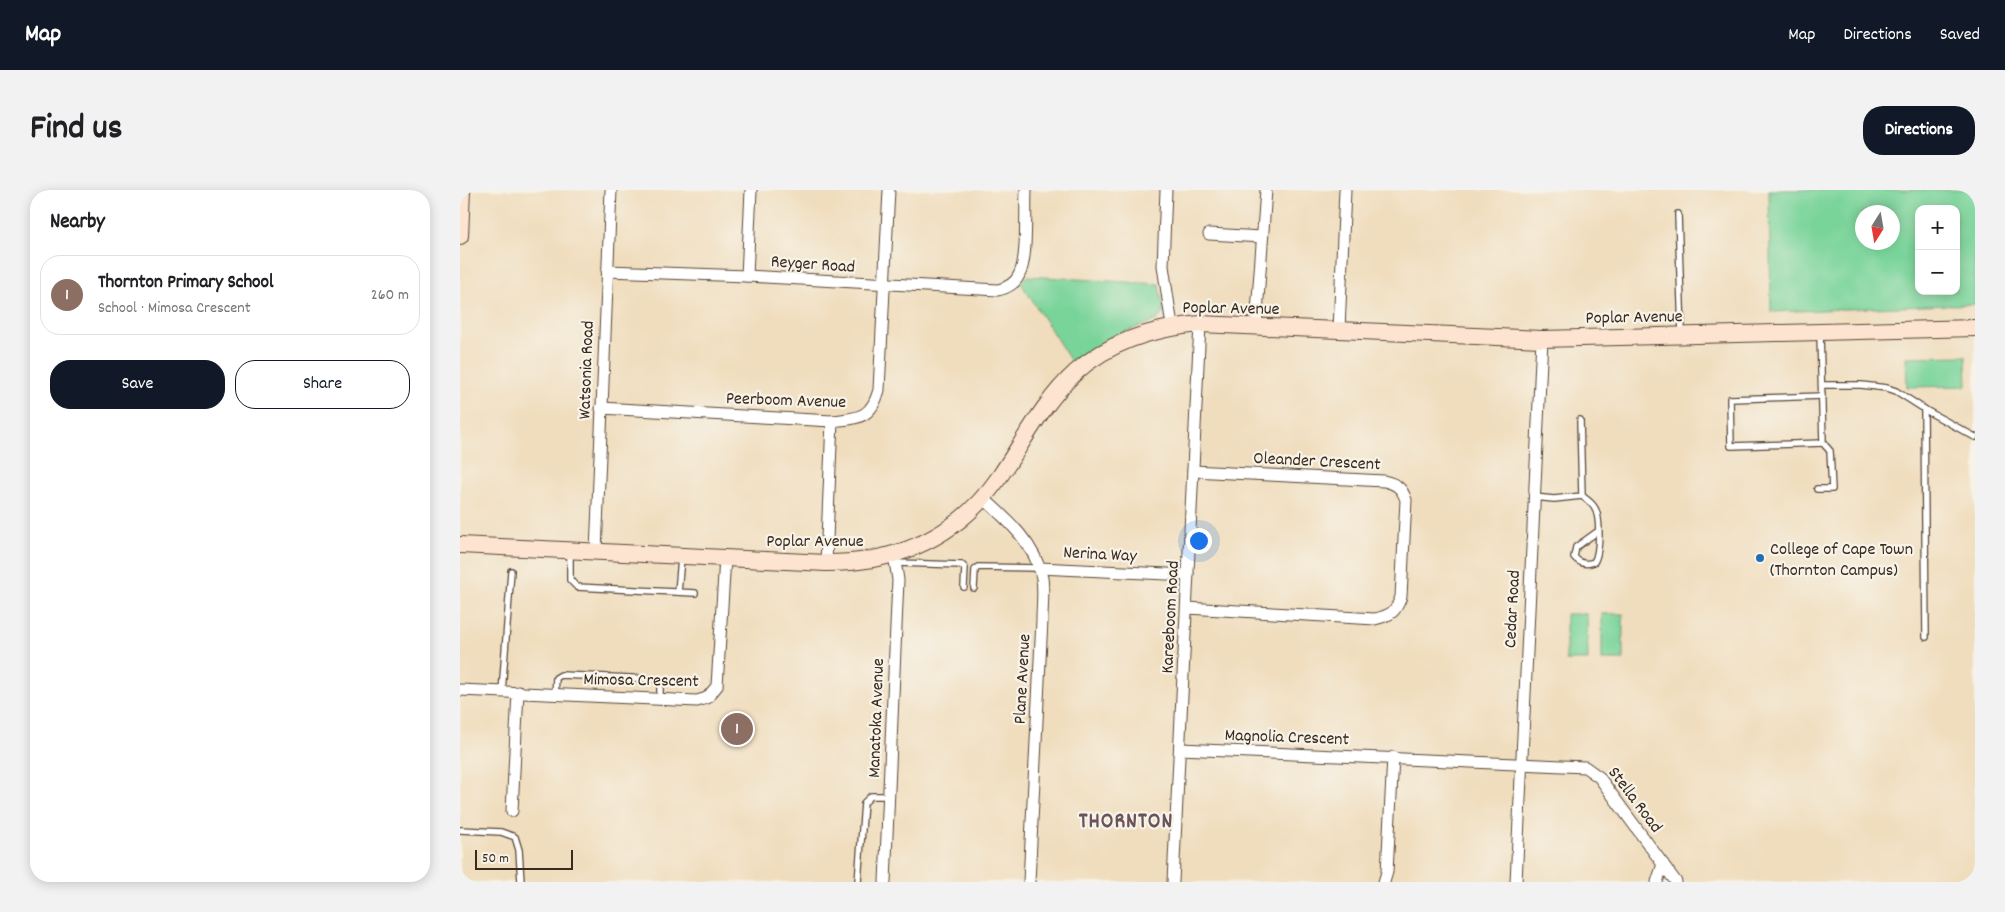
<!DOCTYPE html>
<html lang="en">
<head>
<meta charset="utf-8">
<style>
	body { margin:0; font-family:Dekko,sans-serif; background:#f2f2f2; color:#202124 }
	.controls { position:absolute; right:15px; top:15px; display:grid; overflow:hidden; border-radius:10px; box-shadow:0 2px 12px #0003 }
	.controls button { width:45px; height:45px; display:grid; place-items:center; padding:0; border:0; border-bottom:1px solid #e0e0e0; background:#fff; color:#202124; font:25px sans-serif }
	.compass { position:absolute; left:1395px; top:15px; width:45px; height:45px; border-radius:50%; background:#fff; box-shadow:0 2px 12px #0003; rotate:191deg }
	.scale { position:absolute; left:15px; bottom:12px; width:98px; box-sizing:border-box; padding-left:5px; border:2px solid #3b2a1e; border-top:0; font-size:14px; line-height:18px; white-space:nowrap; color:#3b2a1e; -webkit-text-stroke:4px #f7f3e8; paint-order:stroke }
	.you { position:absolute; left:738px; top:350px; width:18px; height:18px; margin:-12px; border:4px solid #fff; border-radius:50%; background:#1a73e8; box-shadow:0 0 0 8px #1a73e833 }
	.badge { display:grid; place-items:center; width:32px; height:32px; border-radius:50%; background:#111827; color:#fff; font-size:16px; font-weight:700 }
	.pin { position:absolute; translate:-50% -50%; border:2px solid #fff; box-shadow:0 1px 5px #0006 }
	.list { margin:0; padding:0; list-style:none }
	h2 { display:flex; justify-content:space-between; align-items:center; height:65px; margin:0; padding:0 20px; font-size:21px }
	h2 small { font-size:16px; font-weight:400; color:#757577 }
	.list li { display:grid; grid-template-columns:32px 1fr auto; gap:15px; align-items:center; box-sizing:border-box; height:80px; margin:0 10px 10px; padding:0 10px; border:1px solid #e0e0e0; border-radius:20px }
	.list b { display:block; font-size:19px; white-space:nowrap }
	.list p { margin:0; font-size:16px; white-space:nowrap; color:#757577 }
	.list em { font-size:16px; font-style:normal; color:#757577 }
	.actions { display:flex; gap:10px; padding:15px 20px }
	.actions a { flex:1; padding:11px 0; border:1px solid #111827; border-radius:20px; text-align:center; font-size:18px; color:#111827 }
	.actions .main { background:#111827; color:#fff }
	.map { position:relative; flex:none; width:1515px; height:692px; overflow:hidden; border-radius:20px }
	header { display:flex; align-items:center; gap:30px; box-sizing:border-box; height:70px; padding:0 25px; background:#111827; color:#fff }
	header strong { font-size:24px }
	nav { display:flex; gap:28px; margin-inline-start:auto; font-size:18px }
	.intro { display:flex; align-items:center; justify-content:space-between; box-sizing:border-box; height:120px; padding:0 30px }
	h1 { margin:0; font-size:35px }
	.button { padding:12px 22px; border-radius:20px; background:#111827; color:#fff; font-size:18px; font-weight:700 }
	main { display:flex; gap:30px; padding:0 30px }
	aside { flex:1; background:#fff; border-radius:20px; box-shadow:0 2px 12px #0003 }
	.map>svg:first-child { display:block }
	.green { fill:#79d49a; stroke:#5a7f5c; fill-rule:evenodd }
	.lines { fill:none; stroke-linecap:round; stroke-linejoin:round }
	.lane-casing { stroke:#564536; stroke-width:8 }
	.street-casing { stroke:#564536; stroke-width:13 }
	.secondary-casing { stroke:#564536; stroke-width:18 }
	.lane { stroke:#fff; stroke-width:5.5 }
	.street { stroke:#fff; stroke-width:11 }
	.secondary { stroke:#fde4d1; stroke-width:16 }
	.poi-dot { fill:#1f6fb2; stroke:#f7f3e8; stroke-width:2 }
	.labels { text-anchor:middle; stroke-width:4.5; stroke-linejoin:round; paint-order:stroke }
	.street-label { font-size:18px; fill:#3b2a1e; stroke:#f7f3e8 }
	.poi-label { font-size:18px; fill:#3b2a1e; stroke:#f7f3e8; text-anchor:start }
	.district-label { font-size:22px; font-weight:bold; letter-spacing:1px; fill:#6b535b; stroke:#f7f3e8 }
</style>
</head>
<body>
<header>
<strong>Map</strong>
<nav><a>Map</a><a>Directions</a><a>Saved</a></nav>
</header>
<div class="intro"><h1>Find us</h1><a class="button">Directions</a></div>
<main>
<aside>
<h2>Nearby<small></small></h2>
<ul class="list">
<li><span class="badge" style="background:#8d6e63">1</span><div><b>Thornton Primary School</b><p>School · Mimosa Crescent</p></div><em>260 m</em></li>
</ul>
<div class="actions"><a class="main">Save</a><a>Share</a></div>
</aside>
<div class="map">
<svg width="1515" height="692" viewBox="0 0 1515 692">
	<rect width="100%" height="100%" fill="#f7f3e8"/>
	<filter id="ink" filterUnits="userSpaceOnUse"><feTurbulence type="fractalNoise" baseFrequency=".02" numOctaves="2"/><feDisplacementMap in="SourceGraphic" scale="10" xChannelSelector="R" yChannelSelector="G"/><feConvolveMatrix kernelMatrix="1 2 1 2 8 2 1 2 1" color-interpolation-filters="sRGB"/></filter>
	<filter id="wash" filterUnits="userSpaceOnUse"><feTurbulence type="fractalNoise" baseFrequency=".0096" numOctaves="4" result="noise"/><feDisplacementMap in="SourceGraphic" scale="20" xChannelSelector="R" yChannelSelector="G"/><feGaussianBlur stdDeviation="1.12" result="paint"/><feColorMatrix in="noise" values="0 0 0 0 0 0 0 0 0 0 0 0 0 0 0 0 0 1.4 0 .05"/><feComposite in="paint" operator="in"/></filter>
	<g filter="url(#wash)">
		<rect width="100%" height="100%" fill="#f0ddbd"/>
		<g class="green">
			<path d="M 1309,0 L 1515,0 L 1515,114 L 1311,122 ZM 1459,19 L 1496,19 L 1496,101 L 1459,101 ZM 1432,22 L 1432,52 L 1402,52 L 1402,22 Z"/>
			<polygon points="567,86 699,94 704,122 697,130 654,146 612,173 561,93"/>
			<polygon points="1506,166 1507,196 1447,197 1446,167"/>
			<polygon points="1106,424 1127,424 1128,470 1106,470"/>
			<rect x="1142" y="424" width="21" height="46"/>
		</g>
	</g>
	<g filter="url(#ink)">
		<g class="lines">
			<defs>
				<g id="lane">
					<polyline points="1218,24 1222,143"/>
					<polyline points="1362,195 1401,195 1427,198 1436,201 1469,222 1515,247"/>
					<polyline points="1362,206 1270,209 1271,256 1363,253"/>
					<polyline points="1464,219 1466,447"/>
					<polyline points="1357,299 1372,299 1370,261 1363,253 1360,144"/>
					<path d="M 1122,306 C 1126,309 1132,313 1134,317 C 1141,326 1140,363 1134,372 C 1126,375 1120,374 1114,367 L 1116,357 L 1137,342"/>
					<polyline points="1074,307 1094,309 1122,306 1120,230"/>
					<polyline points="110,361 110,390 117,397 235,403"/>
					<polyline points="436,373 502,375 505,378 504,397"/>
					<polyline points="514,398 515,380 518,377 579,378"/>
					<polyline points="218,402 221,368"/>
					<polyline points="42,502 51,381"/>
					<polyline points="95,504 96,488 101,485 194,489 200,492 200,510"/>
					<polyline points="0,640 41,642 55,647 59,660 61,692"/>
					<polyline points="398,692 404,613 411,606 429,606"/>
				</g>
				<g id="street">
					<polyline points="706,0 703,76 712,136"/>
					<polyline points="749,44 802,47"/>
					<path d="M 147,81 L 287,86 L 538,100 C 547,98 555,94 559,85 C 568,70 565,20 566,0"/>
					<polyline points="287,86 291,0"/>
					<polyline points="796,136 806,0"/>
					<polyline points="879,140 885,0"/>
					<path d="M 141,218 L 372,231 C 398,228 411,229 419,200 L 429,0"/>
					<path d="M 523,308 C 547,329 576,355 582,388 C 584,402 582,416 582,430 L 569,692"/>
					<polyline points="136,362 151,0"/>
					<polyline points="366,373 372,231"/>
					<polyline points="579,378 728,385"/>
					<path d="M 727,418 L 915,429 C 931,425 935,423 941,407 L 946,310 C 942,298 937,294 924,291 L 733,281"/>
					<polyline points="0,500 237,511 247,508 257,496 265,368"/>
					<polyline points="720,559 1125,577 1139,587 1216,692"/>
					<polyline points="52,621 58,502"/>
					<polyline points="425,692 438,390 434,365"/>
					<polyline points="713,692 740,134"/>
					<polyline points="924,692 927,682 933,567"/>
					<polyline points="1056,692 1082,149"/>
					<polyline points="1197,692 1203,674"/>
				</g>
				<g id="secondary">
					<polyline points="0,46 2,0"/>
					<path d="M 0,355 L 366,373 C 439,373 498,347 540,286 C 564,251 584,211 616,182 C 650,151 696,138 740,134 L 1082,149 L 1515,138"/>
				</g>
			</defs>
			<use href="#lane" class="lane-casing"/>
			<use href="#street" class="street-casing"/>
			<use href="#secondary" class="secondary-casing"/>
			<use href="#lane" class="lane"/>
			<use href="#street" class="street"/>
			<use href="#secondary" class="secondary"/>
		</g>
	</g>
	<circle class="poi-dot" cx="1300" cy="368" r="5"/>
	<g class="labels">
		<g class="street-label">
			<text transform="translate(353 73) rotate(4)" y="6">Reyger Road</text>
			<text transform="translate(771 117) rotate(1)" y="6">Poplar Avenue</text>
			<text transform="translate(1174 126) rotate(-1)" y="6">Poplar Avenue</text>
			<text transform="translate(125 180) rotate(-88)" y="6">Watsonia Road</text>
			<text transform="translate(326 209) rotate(2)" y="6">Peerboom Avenue</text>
			<text transform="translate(857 270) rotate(3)" y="6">Oleander Crescent</text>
			<text x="355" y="356">Poplar Avenue</text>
			<text transform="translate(640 363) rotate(3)" y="6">Nerina Way</text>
			<text transform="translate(1051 419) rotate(-87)" y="6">Cedar Road</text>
			<text transform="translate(709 427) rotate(-87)" y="6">Kareeboom Road</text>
			<text transform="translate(181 489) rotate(1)" y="6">Mimosa Crescent</text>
			<text transform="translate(561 489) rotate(-87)" y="6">Plane Avenue</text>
			<text transform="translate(415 528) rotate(-88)" y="6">Manatoka Avenue</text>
			<text transform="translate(827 546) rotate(2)" y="6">Magnolia Crescent</text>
			<text transform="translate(1176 609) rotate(53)" y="6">Stella Road</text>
		</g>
		<g class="poi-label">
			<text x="1310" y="364">College of Cape Town<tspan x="1310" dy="21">(Thornton Campus)</tspan></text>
		</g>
		<g class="district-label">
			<text x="666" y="637">THORNTON</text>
		</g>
	</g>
</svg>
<div class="controls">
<button>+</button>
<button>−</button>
</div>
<svg class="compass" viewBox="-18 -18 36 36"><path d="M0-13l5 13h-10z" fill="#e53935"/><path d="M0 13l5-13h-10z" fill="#757577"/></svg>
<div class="scale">50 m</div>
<div class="you"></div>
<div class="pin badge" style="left:277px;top:539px;background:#8d6e63">1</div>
</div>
</main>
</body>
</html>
